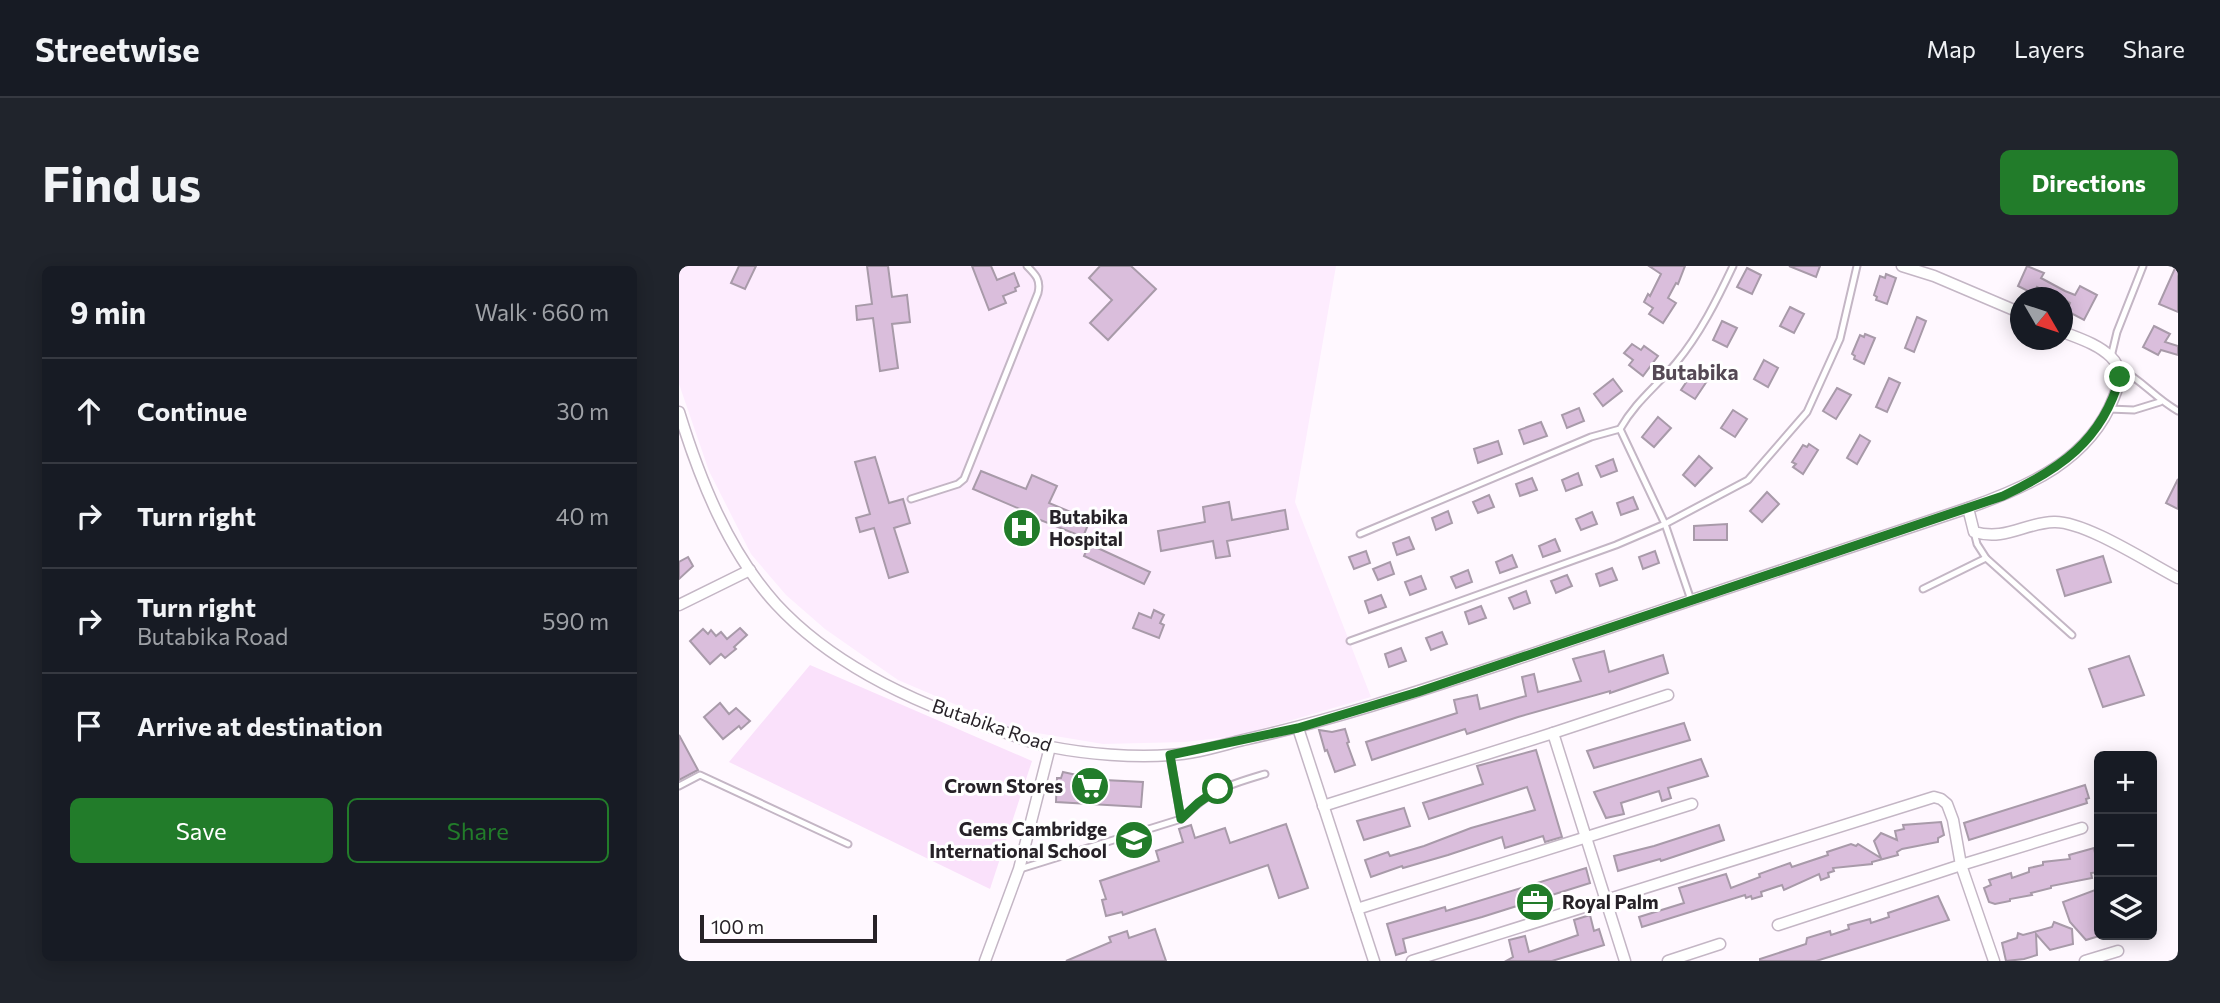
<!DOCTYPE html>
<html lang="en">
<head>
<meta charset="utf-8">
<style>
	body { margin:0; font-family:Commissioner,sans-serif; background:#20242c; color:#f1f3f6 }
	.controls { position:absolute; right:21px; bottom:21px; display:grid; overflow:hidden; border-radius:10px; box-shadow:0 4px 18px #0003 }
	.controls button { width:63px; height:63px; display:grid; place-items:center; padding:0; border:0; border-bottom:2px solid #363941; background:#171b24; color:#f1f3f6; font:35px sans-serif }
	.compass { position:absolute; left:1331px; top:21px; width:63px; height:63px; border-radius:50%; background:#171b24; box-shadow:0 4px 18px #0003; rotate:129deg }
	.scale { position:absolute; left:21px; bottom:18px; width:177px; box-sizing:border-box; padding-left:7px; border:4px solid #272228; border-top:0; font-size:19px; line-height:24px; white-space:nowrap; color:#272228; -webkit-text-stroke:5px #fff; paint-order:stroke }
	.stop { position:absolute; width:21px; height:21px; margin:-16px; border:5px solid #227c2a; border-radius:50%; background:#fff }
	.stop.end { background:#227c2a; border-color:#fff; box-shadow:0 2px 7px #0008 }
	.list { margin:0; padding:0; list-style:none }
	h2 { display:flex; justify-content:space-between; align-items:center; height:91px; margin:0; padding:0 28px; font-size:30px }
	h2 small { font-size:23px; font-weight:400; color:#9ea1a6 }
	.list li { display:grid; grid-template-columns:46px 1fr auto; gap:21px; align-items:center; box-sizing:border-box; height:105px; padding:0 28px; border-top:2px solid #363941 }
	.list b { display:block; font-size:26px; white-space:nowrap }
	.list p { margin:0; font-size:23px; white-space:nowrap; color:#9ea1a6 }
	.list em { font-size:23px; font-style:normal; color:#9ea1a6 }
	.actions { display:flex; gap:14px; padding:21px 28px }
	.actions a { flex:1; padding:16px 0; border:2px solid #227c2a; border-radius:10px; text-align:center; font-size:24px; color:#227c2a }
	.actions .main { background:#227c2a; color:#fff }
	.icon { flex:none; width:38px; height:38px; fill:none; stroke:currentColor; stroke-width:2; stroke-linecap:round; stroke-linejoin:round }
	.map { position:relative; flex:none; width:1499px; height:695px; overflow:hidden; border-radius:10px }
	header { display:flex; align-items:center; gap:42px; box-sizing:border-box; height:98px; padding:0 35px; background:#171b24; border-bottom:2px solid #363941 }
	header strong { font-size:33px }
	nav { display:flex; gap:38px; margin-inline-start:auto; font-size:24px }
	.intro { display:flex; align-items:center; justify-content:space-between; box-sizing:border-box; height:168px; padding:0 42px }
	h1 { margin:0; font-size:49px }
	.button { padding:18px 32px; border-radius:10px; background:#227c2a; color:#fff; font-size:24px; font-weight:700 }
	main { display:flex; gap:42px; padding:0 42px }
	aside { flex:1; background:#171b24; border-radius:10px; box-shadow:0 4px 18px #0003 }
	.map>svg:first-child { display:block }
	.built { fill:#fdecfe }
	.green { fill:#fae1fb }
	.building { fill:#dabedc; stroke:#a89aa9; stroke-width:2 }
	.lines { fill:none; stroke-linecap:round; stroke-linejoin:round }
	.service-casing { stroke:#c4b6c5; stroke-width:9 }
	.minor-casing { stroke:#c4b6c5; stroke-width:13 }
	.service { stroke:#fff; stroke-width:5 }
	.minor { stroke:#fff; stroke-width:10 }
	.route { stroke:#227c2a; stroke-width:9 }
	.labels { text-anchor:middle; stroke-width:6; stroke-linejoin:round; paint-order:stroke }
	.poi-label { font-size:19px; font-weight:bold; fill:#272228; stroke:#fff; text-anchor:start }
	.street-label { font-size:19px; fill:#272228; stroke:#fff }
	.neighbourhood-label { font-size:21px; font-weight:bold; fill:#554955; stroke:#fff }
</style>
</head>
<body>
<header>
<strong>Streetwise</strong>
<nav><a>Map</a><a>Layers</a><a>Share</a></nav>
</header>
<div class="intro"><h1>Find us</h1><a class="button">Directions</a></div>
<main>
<aside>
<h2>9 min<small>Walk · 660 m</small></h2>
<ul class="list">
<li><svg class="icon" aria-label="ahead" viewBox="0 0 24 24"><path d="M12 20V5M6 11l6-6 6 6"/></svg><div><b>Continue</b></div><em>30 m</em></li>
<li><svg class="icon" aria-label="right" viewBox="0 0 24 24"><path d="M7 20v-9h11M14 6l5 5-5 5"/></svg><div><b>Turn right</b></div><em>40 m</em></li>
<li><svg class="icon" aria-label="right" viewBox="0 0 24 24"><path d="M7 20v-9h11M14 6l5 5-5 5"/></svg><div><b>Turn right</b><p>Butabika Road</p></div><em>590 m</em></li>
<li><svg class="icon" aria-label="arrive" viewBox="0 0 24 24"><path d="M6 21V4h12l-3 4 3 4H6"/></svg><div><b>Arrive at destination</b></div></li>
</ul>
<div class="actions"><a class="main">Save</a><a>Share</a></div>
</aside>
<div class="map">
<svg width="1499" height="695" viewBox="0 0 1499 695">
	<rect width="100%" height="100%" fill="#fff8ff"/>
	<polygon class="built" points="0,0 657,0 616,236 692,431 558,470 506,476 424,478 334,463 219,414 146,363 107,329 72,288 30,205 0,118"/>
	<polygon class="green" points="131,399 353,495 311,623 50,496"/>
	<g class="building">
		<polygon points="60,0 77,0 66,23 52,17"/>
		<polygon points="188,0 209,0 213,31 228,29 231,56 213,58 219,102 201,105 194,52 178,54 177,40 193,38"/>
		<polygon points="293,0 312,0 318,14 335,7 340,20 336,22 337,25 324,30 327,37 310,44"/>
		<polygon points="421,0 452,0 477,23 429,74 411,57 433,34 410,12"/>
		<polygon points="970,0 1006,0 999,18 997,17 989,32 997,37 984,57 970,48 974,42 965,36 969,28 971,30 982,8"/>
		<polygon points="1110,0 1141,0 1137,11"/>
		<polygon points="1348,0 1365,7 1362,12 1386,25 1396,29 1401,20 1418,29 1405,54 1388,45 1391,37 1383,32 1377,32 1358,21 1355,28 1339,20"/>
		<polygon points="1497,0 1499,0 1499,46 1480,38"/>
		<polygon points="1068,2 1082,9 1073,28 1058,21"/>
		<polygon points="1207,8 1217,12 1208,38 1197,34 1198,31 1195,29 1201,10 1206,12"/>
		<polygon points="1111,41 1125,48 1115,67 1101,60"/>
		<polygon points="1238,51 1247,55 1235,86 1226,82"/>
		<polygon points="1043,55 1058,62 1048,81 1034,74"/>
		<polygon points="1475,60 1491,68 1486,76 1499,80 1499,89 1482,84 1479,89 1464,81"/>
		<polygon points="1186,68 1196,72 1185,98 1175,93 1176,90 1173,88 1181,69 1185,71"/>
		<polygon points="953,78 962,84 965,80 979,90 964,110 950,99 954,94 945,87"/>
		<polygon points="1085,94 1099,102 1089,121 1075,113"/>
		<polygon points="1014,106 1028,115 1016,133 1002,124"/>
		<polygon points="1210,112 1221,117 1208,146 1197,141"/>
		<polygon points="934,113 943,125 924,140 915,128"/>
		<polygon points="1158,122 1172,129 1157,153 1144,145"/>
		<polygon points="900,142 905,155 888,162 883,149"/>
		<polygon points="1054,144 1068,153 1056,171 1042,162"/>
		<polygon points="979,151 992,162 975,181 963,171"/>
		<polygon points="862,156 868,170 845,178 840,164"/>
		<polygon points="1181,169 1191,175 1178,198 1168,192"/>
		<polygon points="819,175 823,188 799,197 795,183"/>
		<polygon points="1130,178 1139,184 1124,208 1114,201 1117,198 1113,196 1124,179 1128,181"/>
		<polygon points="1020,190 1033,202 1016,220 1004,209"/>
		<polygon points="196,191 210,237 224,233 231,257 215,262 229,306 210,312 195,262 181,266 177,252 191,248 176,196"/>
		<polygon points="934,193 938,205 922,211 917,200"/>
		<polygon points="302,205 347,223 353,209 378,220 370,237 411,254 404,271 354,251 349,265 336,259 343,244 294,223"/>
		<polygon points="899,207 903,219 887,225 883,214"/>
		<polygon points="853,212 858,224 841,230 837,218"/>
		<polygon points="1499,213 1499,243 1487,237"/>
		<polygon points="1088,226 1100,238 1083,256 1071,245"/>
		<polygon points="810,229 815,241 799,247 794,236"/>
		<polygon points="954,231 959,243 942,249 938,237"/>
		<polygon points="550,236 553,254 606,244 609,263 548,275 551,290 537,292 534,275 482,285 479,265 526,256 524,241"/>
		<polygon points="769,245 773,257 757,264 753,252"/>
		<polygon points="913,246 918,258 902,264 897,253"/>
		<polygon points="1048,258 1048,274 1015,274 1015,260"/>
		<polygon points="730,271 735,283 718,289 714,277"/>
		<polygon points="876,273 881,285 864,291 860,280"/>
		<polygon points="410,278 471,306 465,318 405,290"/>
		<polygon points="687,285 691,297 675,303 670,291"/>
		<polygon points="976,285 980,297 964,303 960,291"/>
		<polygon points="833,289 838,301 821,307 817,296"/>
		<polygon points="1424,290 1432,316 1386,330 1378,304"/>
		<polygon points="9,291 14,300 0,313 0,296"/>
		<polygon points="711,296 715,308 699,314 694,303"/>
		<polygon points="933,302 938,314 921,320 917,308"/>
		<polygon points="789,304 793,316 777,322 772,311"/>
		<polygon points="888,309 893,320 877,327 872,315"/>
		<polygon points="742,310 747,323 731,329 726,316"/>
		<polygon points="847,325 851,337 835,343 830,332"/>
		<polygon points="702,329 707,341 690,347 686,335"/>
		<polygon points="802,340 807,352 790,358 786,346"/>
		<polygon points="475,344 485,349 481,357 485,359 480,372 454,362 460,347 472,352"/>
		<polygon points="61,362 68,369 55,381 57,383 46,392 42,388 31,398 11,375 24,363 29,368 32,364 37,370 42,366 48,373"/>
		<polygon points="763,366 768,378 752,384 747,372"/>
		<polygon points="722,382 727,395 710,401 706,388"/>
		<polygon points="925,385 930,406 984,389 989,407 931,427 931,425 839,451 788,468 786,463 693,494 687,476 778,447 775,434 798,429 801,443 847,430 843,411 855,408 859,426 902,415 894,393"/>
		<polygon points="1450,390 1465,429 1424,441 1410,403"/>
		<polygon points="41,437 50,448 57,442 71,455 62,463 60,460 44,473 25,451"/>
		<polygon points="1005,457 1011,474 915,502 908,485"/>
		<polygon points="666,463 670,476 668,477 676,499 656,506 648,484 646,485 640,464 653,466"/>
		<polygon points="0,469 19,504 0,514"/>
		<polygon points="857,484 883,571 866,576 864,570 826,582 823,571 769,589 724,602 723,600 692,611 686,594 709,586 711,590 745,580 792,562 856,544 848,521 750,553 744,537 804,518 798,500"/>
		<polygon points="1022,493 1029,510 989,522 992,532 983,535 980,525 942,537 945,548 927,552 915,526"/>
		<polygon points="384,506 407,511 406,513 464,516 462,541 377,536 378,512 382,512"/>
		<polygon points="1406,519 1410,532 1407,533 1408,537 1290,574 1285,557"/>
		<polygon points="725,542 731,560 685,574 678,555"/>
		<polygon points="1262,556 1265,569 1259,572 1259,576 1223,583 1218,586 1219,589 1193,596 1193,598 1154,602 1155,605 1149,607 1150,611 1142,614 1140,608 1105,624 1103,619 1082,626 1083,630 1073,633 1072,630 1067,632 1066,629 963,661 960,651 1005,637 1000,622 1047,608 1052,622 1081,611 1080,608 1111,597 1113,601 1149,589 1148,586 1172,578 1177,580 1179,578 1202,592 1195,575 1202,567 1218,574 1216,565 1225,563 1224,559"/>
		<polygon points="607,558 629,622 600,632 589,599 444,649 443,646 427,650 423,634 427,633 421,615 480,595 477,585 504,576 500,563 512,559 516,572 546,562 551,577"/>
		<polygon points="1040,559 1045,574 982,595 981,593 939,605 935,590 975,580"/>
		<polygon points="1415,582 1416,587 1420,585 1420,606 1412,607 1413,612 1372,620 1372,622 1352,627 1353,629 1331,633 1331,635 1316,638 1310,636 1305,622 1312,619 1310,614 1332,607 1333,612 1350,606 1350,602 1364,599 1364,596 1391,593 1390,589"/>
		<polygon points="907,602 911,617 803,651 724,673 727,686 717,689 708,658 766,641 767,645"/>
		<polygon points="1416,624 1420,640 1420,670 1407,674 1391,656 1384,636"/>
		<polygon points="1259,630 1270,654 1137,695 1081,695 1081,693 1127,678 1128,672 1151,665 1152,669 1170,663 1169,659 1191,653 1192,657 1210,651 1209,647"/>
		<polygon points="911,649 915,665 920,663 925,679 873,695 827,695 834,691 830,674 846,670 850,686 853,685 899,669 895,654"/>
		<polygon points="1375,656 1393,663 1394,678 1371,684 1357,668 1358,689 1345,693 1327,695 1323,677 1338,672 1339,667 1344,669 1373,661"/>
		<polygon points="476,663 487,695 387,695 432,676 430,671 448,665 450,672"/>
	</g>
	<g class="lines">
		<defs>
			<g id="service">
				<polyline points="1432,91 1438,66 1464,0"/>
				<path d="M 1440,102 C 1463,114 1477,133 1499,145"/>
				<polyline points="1430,143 1455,144 1481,136"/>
				<polyline points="941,163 986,258 1012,334"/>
				<path d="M 232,233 L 279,218 L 285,213 L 359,27 C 362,14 357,9 348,0"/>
				<polyline points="1295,266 1298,278 1307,292 1393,369"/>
				<path d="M 681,268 L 912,171 L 941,163 C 957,135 977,121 997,97 C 1021,68 1038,34 1054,0"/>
				<polyline points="1244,323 1307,292"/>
				<polyline points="671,375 937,279 986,258 1069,214 1128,146 1161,73 1178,0"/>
				<polyline points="491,490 502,553"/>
				<polyline points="0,520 21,509 169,578"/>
				<path d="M 341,603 L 502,553 C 533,523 546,520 586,508"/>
			</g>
			<g id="minor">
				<polyline points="1223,0 1255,10 1342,47"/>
				<path d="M 0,146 C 21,214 49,285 97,338 C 156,402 242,440 322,465 C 339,471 355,478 372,481 C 407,488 456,492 491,489 C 515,488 540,480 564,474 C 654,454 741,425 829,396 C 982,344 1136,293 1289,242 C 1349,221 1411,194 1435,131 C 1441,117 1444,102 1432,91 C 1419,78 1399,72 1384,66"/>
				<path d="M 1289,242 L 1295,266 C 1327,275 1345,257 1375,256 C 1406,255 1470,297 1499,312"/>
				<polyline points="0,339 71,304"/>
				<polyline points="619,462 695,695"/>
				<polyline points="874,467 989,429"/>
				<polyline points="644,540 874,467 946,695"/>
				<polyline points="678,643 1013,538"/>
				<polyline points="1099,659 1282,599 1403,562"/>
				<polyline points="306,695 340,603 371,481"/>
				<polyline points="733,695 1255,531 1262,533 1268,538 1274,554 1282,599 1315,695"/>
				<polyline points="989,695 1041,678"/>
				<polyline points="1406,695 1439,685"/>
			</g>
		</defs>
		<use href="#service" class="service-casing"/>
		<use href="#minor" class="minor-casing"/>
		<use href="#service" class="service"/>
		<use href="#minor" class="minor"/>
	</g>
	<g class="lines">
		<path class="route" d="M 539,523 L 519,537 L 502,553 L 491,489 L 619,462 L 739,426 L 1324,230 C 1381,203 1423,175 1441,111"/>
	</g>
	<defs>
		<symbol id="hospital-disc" viewBox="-11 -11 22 22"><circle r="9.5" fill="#227c2a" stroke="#fff"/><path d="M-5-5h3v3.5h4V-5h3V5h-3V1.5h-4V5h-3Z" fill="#fff"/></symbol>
		<symbol id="supermarket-disc" viewBox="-11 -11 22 22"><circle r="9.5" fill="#227c2a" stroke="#fff"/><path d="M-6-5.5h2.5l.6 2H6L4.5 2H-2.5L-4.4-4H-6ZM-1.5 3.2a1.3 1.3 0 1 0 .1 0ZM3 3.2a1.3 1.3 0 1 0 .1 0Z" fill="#fff"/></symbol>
		<symbol id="school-disc" viewBox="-11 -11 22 22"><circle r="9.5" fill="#227c2a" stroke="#fff"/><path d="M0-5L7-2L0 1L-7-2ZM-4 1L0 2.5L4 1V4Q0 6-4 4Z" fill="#fff"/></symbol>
		<symbol id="office-disc" viewBox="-11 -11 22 22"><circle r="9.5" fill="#227c2a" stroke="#fff"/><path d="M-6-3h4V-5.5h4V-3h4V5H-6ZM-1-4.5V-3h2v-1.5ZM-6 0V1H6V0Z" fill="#fff"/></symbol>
	</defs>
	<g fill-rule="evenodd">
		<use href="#hospital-disc" x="321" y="240" width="44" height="44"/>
		<use href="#supermarket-disc" x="389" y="498" width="44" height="44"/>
		<use href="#school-disc" x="433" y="552" width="44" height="44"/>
		<use href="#office-disc" x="834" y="614" width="44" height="44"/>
	</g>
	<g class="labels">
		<g class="poi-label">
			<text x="370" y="258">Butabika<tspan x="370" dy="22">Hospital</tspan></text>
			<text x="384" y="527" text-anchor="end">Crown Stores</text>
			<text x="428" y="570" text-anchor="end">Gems Cambridge<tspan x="428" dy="22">International School</tspan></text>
			<text x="883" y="643">Royal Palm</text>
		</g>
		<g class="street-label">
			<text transform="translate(313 459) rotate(19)" y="7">Butabika Road</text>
		</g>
		<g class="neighbourhood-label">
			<text x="1016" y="114">Butabika</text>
		</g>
	</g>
</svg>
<div class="controls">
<button>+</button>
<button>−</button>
<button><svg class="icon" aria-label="layers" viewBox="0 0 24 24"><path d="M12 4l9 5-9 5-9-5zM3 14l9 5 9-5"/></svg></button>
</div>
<svg class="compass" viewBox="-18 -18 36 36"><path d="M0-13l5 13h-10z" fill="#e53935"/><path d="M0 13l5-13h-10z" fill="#9ea1a6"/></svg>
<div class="scale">100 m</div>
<div class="stop" style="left:539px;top:523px"></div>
<div class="stop end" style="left:1441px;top:111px"></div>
</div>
</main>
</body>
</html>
